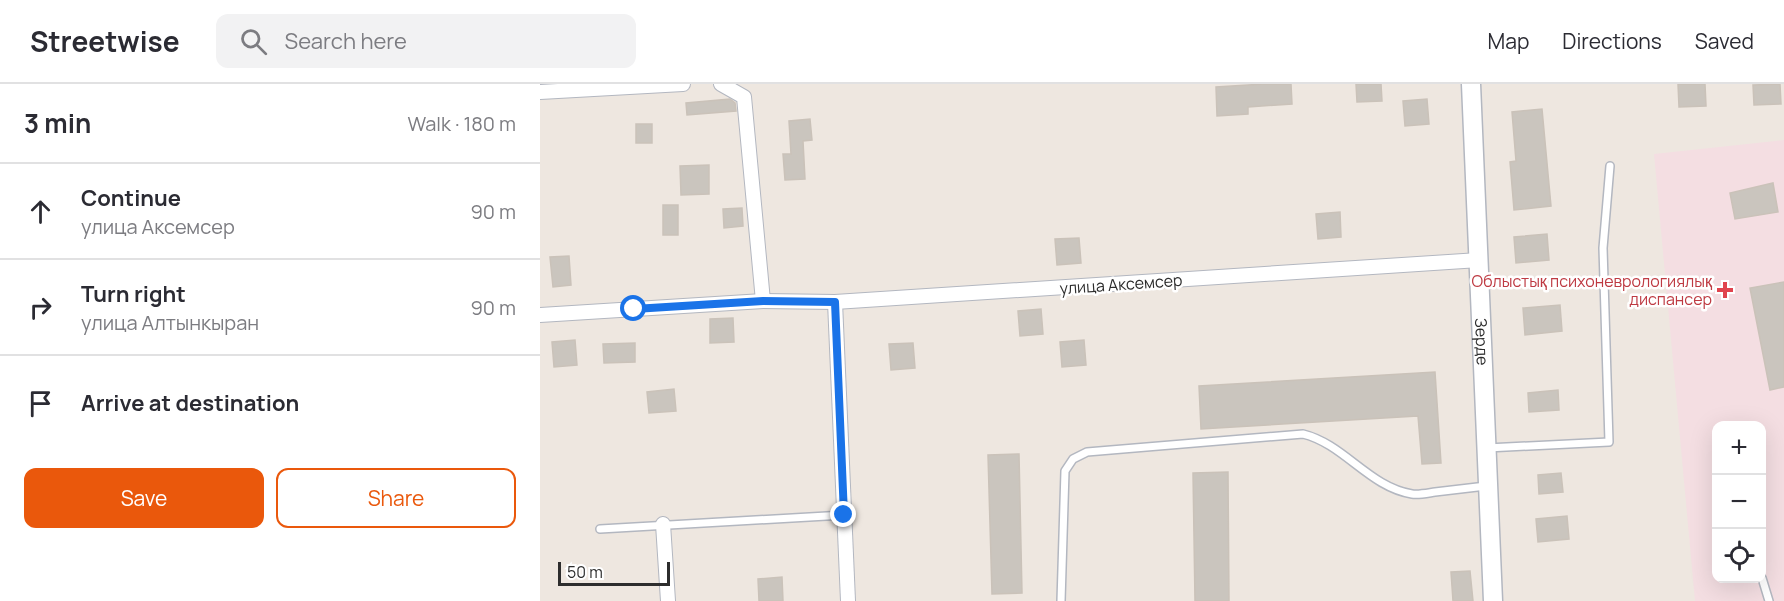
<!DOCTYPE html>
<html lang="en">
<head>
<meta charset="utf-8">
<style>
	body { margin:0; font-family:Manrope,sans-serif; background:#f2f2f3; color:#2b2b33 }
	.controls { position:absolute; right:18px; bottom:18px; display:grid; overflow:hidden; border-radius:12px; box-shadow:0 6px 24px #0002 }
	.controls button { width:54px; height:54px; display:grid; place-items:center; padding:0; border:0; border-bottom:2px solid #e1e1e2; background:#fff; color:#2b2b33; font:30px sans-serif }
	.scale { position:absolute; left:18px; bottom:15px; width:112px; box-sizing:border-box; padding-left:6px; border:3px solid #2d2d2d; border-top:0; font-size:16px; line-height:21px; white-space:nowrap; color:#2d2d2d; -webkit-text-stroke:4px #fff; paint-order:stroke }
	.stop { position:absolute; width:18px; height:18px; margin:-14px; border:4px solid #1a73e8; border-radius:50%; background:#fff }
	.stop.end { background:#1a73e8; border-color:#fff; box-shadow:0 2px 6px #0008 }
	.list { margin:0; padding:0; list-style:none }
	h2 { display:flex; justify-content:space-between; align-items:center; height:78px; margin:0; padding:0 24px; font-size:26px }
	h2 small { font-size:20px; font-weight:400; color:#7c7c81 }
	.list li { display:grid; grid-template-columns:39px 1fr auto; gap:18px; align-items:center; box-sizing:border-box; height:96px; padding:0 24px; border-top:2px solid #e1e1e2 }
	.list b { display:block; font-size:22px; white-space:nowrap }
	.list p { margin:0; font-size:20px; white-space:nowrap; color:#7c7c81 }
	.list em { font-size:20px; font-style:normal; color:#7c7c81 }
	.actions { display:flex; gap:12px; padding:18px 24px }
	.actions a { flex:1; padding:14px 0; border:2px solid #ea580c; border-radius:12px; text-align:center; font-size:21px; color:#ea580c }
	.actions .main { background:#ea580c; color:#fff }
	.icon { flex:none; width:33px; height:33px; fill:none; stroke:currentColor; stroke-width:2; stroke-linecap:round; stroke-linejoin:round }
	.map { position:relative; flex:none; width:1244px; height:517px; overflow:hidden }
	header { display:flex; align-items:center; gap:36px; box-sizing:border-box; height:84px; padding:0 30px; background:#fff; border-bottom:2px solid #e1e1e2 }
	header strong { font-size:28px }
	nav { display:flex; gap:33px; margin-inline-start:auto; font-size:21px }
	.search { width:420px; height:54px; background:#f2f2f3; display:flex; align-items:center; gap:15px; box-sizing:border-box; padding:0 21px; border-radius:12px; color:#7c7c81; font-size:22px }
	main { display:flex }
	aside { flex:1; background:#fff }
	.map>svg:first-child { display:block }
	.medical { fill:#f4dee2; fill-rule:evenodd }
	.building { fill:#cac5be; stroke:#cac2b9; stroke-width:1.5 }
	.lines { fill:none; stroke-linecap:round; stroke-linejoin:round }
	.service-casing { stroke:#b3b7c0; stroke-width:10 }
	.minor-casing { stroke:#b3b7c0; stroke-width:16 }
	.tertiary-casing { stroke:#b3b7c0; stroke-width:21 }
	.service { stroke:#fff; stroke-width:7 }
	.minor { stroke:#fff; stroke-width:14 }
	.tertiary { stroke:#fff; stroke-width:18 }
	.route { stroke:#1a73e8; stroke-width:8 }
	.health-dot { fill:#e0444e; stroke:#fff; stroke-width:2 }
	.labels { text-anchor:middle; stroke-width:5; stroke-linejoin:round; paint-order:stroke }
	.health-label { font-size:16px; fill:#be3a42; stroke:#fff; text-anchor:end }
	.street-label { font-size:16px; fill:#2d2d2d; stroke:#fff }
</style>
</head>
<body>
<header>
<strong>Streetwise</strong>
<div class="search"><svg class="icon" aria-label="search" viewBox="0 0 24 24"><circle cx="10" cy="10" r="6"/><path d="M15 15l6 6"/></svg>Search here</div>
<nav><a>Map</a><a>Directions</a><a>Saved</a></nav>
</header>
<main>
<aside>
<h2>3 min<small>Walk · 180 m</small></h2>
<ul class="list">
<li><svg class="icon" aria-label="ahead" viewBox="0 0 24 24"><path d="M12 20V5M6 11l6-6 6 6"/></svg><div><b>Continue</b><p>улица Аксемсер</p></div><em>90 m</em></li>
<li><svg class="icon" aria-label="right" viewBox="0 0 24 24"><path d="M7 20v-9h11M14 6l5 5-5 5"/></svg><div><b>Turn right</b><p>улица Алтынкыран</p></div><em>90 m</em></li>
<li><svg class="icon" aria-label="arrive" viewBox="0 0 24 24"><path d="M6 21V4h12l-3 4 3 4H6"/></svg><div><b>Arrive at destination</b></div></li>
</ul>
<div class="actions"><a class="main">Save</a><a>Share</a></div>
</aside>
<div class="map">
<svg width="1244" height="517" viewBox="0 0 1244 517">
	<rect width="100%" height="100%" fill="#eee7e0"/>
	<path class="medical" d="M 1244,56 L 1244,517 L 1155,517 L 1114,70 ZM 1176,342 L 1222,342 L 1222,494 L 1176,494 Z"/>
	<g class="building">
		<polygon points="724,0 751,0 752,20 708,23 708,30 677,32 676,3"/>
		<polygon points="816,0 841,0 842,17 817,18"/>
		<polygon points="1138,0 1165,0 1166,22 1139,23"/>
		<polygon points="1240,0 1241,20 1214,21 1213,1"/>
		<polygon points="190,15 195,19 196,27 147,31 146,19"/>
		<polygon points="887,15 889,40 865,42 863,17"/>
		<polygon points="1002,25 1011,122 974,126 970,78 976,77 972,28"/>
		<polygon points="270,35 272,56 263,57 265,95 245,96 243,70 251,70 249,37"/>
		<rect x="96" y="40" width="16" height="19"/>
		<polygon points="169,81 169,110 141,111 140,82"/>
		<polygon points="1233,99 1238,128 1195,135 1190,109"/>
		<rect x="123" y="121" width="15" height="30"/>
		<polygon points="202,124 203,142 184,144 183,125"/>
		<polygon points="800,128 801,153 778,155 776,130"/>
		<polygon points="1007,150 1009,176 976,179 974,153"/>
		<polygon points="539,154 541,179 517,181 515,155"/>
		<polygon points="29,172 31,201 13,203 10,173"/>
		<polygon points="1244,198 1244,303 1230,306 1210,204"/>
		<polygon points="1020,221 1022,247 985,251 983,224"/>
		<polygon points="501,225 503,250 480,252 478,227"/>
		<polygon points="193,234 194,258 170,259 170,235"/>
		<polygon points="35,256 37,281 14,283 12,258"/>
		<polygon points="544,256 546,281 522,283 520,258"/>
		<polygon points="95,259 95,278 64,279 63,260"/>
		<polygon points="373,259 375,284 351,286 349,260"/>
		<polygon points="895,288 901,379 882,380 878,332 661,345 659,302"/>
		<polygon points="134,305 136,327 109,329 107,308"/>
		<polygon points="1018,306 1019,326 989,328 988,309"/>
		<polygon points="479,370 482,509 452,510 448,371"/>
		<polygon points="688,388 689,517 655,517 653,389"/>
		<polygon points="1021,389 1023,408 999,410 998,391"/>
		<polygon points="1027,432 1029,455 998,458 996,435"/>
		<polygon points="930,487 933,517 913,517 911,488"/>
		<polygon points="242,493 243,517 219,517 218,495"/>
	</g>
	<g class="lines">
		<defs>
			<g id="service">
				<polyline points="947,364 1069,358 1063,164 1070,82"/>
				<polyline points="60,445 304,431"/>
				<polyline points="1222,494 1229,517"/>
				<path d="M 521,517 L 525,387 L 533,375 L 547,368 L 763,350 C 804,360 829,403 872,410 C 879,411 888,409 895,408 C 912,406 929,404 946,402"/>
			</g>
			<g id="minor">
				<polyline points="181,0 204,13 223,217"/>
				<polyline points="0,8 143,0"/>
				<polyline points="295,218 308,517"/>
				<polyline points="0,231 223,217 295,218 939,176"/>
				<polyline points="123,440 128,517"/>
			</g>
			<g id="tertiary">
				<path id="s1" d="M 931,0 L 953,517"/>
			</g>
		</defs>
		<use href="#service" class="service-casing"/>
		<use href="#minor" class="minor-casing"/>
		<use href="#tertiary" class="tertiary-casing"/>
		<use href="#service" class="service"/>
		<use href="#minor" class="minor"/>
		<use href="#tertiary" class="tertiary"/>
	</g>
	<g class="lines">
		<polyline class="route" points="94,225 223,217 295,218 304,431"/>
	</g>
	<path class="health-dot" d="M1182 197h6v6h6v6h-6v6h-6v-6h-6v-6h6z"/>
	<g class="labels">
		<g class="health-label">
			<text x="1172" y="203">Облыстық психоневрологиялық<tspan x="1172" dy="18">диспансер</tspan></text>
		</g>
		<g class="street-label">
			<text transform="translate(581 200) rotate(-4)" y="6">улица Аксемсер</text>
			<text dy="6" stroke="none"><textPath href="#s1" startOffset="258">Зерде</textPath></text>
		</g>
	</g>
</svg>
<div class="controls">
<button>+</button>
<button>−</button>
<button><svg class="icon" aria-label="locate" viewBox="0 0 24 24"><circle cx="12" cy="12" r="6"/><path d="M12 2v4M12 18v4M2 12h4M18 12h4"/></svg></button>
</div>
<div class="scale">50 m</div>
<div class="stop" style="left:94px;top:225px"></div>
<div class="stop end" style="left:304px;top:431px"></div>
</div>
</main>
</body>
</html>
